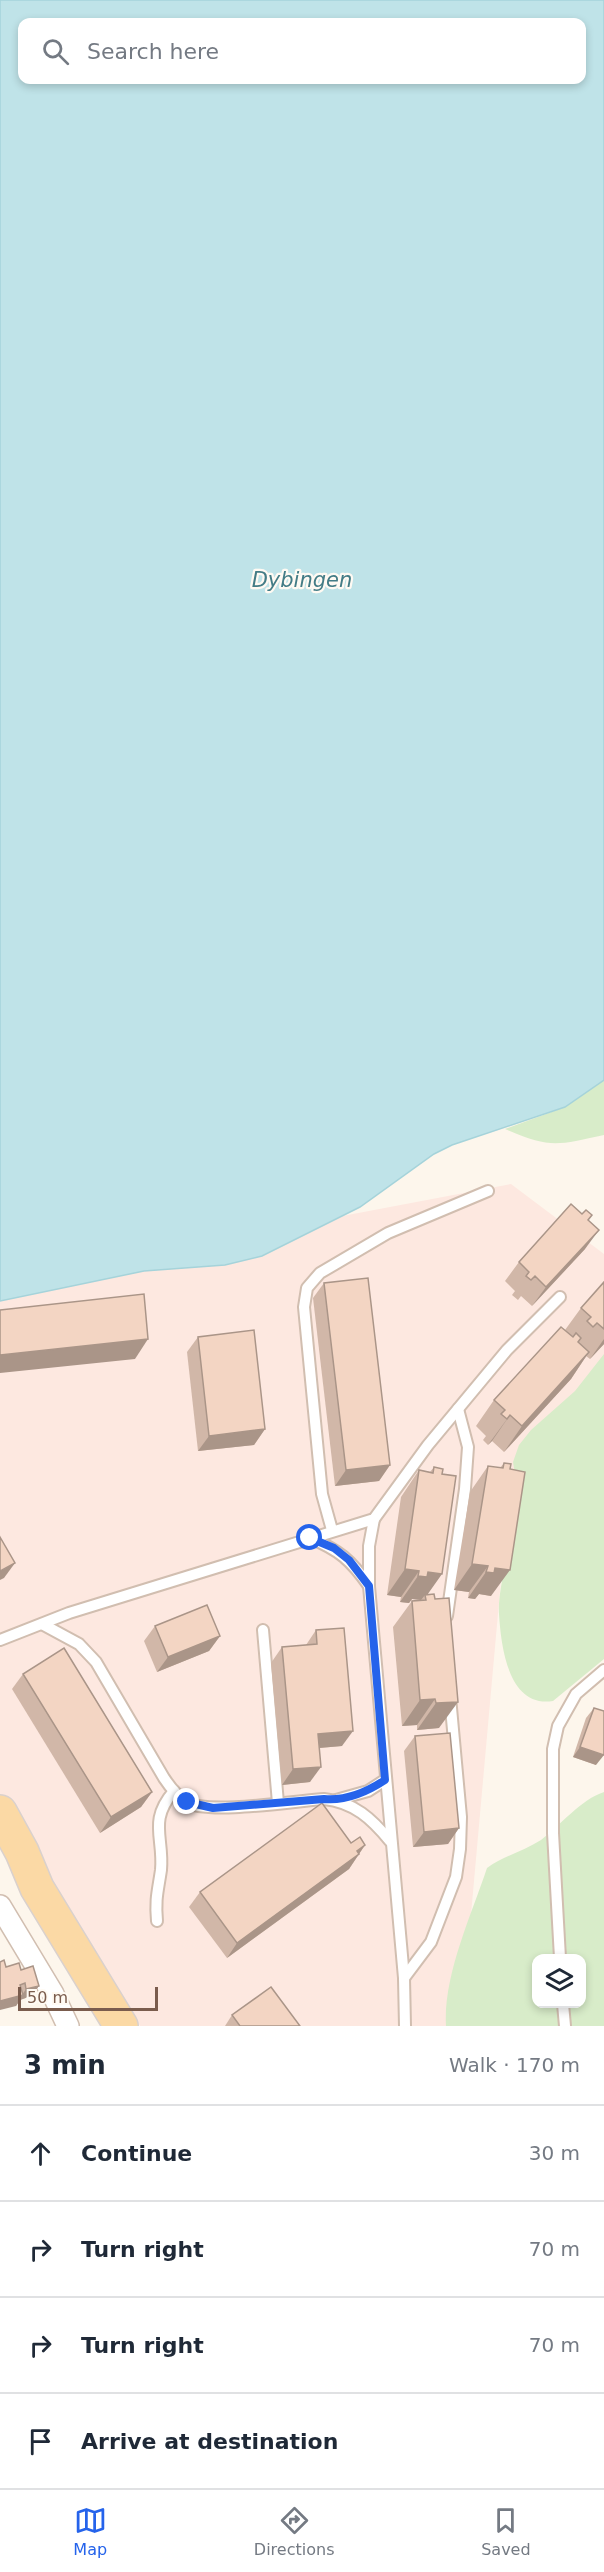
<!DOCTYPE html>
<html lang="en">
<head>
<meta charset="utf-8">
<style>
	body { margin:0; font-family:"DejaVu Sans",sans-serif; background:#f2f2f3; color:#1f2937 }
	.controls { position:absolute; right:18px; bottom:18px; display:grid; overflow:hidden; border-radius:12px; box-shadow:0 3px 9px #0003 }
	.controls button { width:54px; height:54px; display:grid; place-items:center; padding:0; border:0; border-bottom:2px solid #e0e1e3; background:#fff; color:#1f2937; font:30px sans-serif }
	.scale { position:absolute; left:18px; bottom:15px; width:140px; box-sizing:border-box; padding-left:6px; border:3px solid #7a5c4d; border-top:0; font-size:16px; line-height:21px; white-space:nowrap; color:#7a5c4d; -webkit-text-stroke:4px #fffaf3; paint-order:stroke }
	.stop { position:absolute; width:18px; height:18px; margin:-14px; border:4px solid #2563eb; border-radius:50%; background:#fff }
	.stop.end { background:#2563eb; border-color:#fff; box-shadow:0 2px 6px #0008 }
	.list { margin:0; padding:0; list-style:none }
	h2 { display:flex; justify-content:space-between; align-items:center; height:78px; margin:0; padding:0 24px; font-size:26px }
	h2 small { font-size:20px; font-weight:400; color:#747a83 }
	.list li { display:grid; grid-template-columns:39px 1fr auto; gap:18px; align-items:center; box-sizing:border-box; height:96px; padding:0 24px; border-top:2px solid #e0e1e3 }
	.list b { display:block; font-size:22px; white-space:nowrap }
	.list em { font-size:20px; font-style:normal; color:#747a83 }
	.icon { flex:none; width:33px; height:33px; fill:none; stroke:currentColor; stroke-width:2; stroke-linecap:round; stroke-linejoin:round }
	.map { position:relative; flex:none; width:604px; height:2026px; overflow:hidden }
	.search { position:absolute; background:#fff; box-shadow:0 3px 9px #0003; left:18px; right:18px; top:18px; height:66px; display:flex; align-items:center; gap:15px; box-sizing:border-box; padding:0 21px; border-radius:12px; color:#747a83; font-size:22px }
	.sheet { height:462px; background:#fff }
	nav { display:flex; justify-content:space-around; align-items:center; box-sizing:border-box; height:84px; border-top:2px solid #e0e1e3; background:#fff; font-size:16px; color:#747a83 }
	nav a { display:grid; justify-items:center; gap:3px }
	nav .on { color:#2563eb }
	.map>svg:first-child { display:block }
	.commercial { fill:#fde8e0 }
	.green { fill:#d8ecc9; fill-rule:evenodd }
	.water { fill:#bfe3e8; stroke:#a5d3da; stroke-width:1.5; fill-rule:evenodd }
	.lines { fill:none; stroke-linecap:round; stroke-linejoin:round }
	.lane-casing { stroke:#d1beb0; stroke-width:14 }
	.street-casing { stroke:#d1beb0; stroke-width:24 }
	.primary-casing { stroke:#dad1cd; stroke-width:36 }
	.lane { stroke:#fff; stroke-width:10 }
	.street { stroke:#fff; stroke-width:21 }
	.primary { stroke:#fbd9a5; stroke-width:33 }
	.wall { fill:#d1b7a8 }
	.shaded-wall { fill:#aa9588 }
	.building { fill:#f3d5c3; stroke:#aa9588; stroke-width:1.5 }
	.route { stroke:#2563eb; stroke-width:8 }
	.labels { text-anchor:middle; stroke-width:4.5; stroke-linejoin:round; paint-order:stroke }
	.water-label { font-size:21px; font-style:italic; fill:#437c86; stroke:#fffaf3 }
</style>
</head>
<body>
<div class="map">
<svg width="604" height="2026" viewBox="0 0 604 2026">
	<rect width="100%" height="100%" fill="#fdf6ec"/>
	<polygon class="commercial" points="511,1184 604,1254 604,1383 509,1491 461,2026 140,2026 0,1799 0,1281"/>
	<g class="green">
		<path d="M 604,1080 L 604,1135 C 557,1145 551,1149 505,1129 L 565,1107 Z"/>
		<path d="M 604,1354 L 604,1659 L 553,1701 C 508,1708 501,1646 499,1614 C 498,1599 502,1583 504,1568 C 508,1539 512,1509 516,1480 L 513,1462 L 519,1445 L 531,1430 L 575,1391 Z"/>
		<path d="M 604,1792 L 604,2026 L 446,2026 C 443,1976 471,1916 487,1868 C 503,1856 524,1851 541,1840 C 561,1825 580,1800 604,1792 ZM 536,1958 L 582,1958 L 582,2004 L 536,2004 Z"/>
	</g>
	<path class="water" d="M 0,0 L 604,0 L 604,1080 L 565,1107 L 452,1145 L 434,1154 L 360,1207 L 262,1256 L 225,1265 L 144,1271 L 0,1301 ZM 22,22 L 582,22 L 582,80 L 22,80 Z"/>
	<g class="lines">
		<defs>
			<g id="lane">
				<polyline points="332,1530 322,1494 304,1307 307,1288 320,1273 388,1233 488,1191"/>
				<path d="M 310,1538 C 339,1550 351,1560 369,1586 L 404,1978 L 405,2026"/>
				<polyline points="369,1586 369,1546 374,1519"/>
				<polyline points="447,1616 465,1489 468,1447 458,1409"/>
				<path d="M 42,1624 L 79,1644 L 96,1662 L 164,1778 C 170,1787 177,1796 186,1802 C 207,1815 296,1801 324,1799 C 354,1802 372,1819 390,1841"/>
				<polyline points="263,1630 278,1803"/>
				<polyline points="0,1640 69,1613 374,1519 428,1445 507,1350 560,1297"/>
				<polyline points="336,1800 368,1791 385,1780"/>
				<path d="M 157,1921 C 155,1898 158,1891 161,1870 C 164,1837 148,1821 174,1791"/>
				<polyline points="560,1958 553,1833 553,1749 558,1726 576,1694 604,1670"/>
				<polyline points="404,1978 431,1942 456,1877 460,1849 461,1817 450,1697"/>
				<polyline points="563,2004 565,2026"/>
			</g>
			<polyline id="street" points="0,1906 53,1994 68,2026"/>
			<polyline id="primary" points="0,1812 22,1852 37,1888 121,2026"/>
		</defs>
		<use href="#lane" class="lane-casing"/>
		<use href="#street" class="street-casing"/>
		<use href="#primary" class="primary-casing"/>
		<use href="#lane" class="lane"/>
		<use href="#street" class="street"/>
		<use href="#primary" class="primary"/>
	</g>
	<g class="wall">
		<polygon points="582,1214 592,1215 588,1220 585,1249 532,1306 521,1296 518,1300 512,1295 515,1291 505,1281 519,1262"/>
		<polygon points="604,1282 604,1344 590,1359 586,1356 571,1379 504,1452 492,1441 488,1445 483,1440 486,1436 476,1426 494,1400 565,1330 581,1308"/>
		<polygon points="324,1283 390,1465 379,1481 335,1486 313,1298"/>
		<polygon points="198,1337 265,1429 254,1445 198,1451 187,1352"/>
		<polygon points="504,1463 491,1596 479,1594 475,1599 468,1598 469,1592 454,1590 470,1492 488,1466 500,1468"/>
		<polygon points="434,1467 428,1595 439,1728 417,1730 417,1725 402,1726 393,1627 412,1601 421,1600 412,1599 409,1603 400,1602 401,1597 387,1595 401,1497 419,1470 430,1472"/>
		<polygon points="155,1626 220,1636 209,1651 157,1672 144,1641"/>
		<polygon points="316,1630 342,1746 319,1748 310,1782 282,1785 271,1663 282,1647 306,1645"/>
		<polygon points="23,1674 152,1792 141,1807 100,1833 12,1689"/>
		<polygon points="594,1708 596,1765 573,1757 586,1718"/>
		<polygon points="415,1736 459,1828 448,1844 413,1847 404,1751"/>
		<polygon points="351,1843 365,1845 349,1869 227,1958 189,1907 200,1892"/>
		<polygon points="6,1967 21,1970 39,1986 31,1996 20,2000 16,2006"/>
		<polygon points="232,2015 300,2026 225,2026"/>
	</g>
	<g class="shaded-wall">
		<polygon points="599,1230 585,1249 532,1306 546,1287"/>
		<polygon points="148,1339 135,1359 0,1373 0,1355"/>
		<polygon points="604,1339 604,1344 590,1359"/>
		<polygon points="589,1352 571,1379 504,1452 522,1426"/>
		<polygon points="510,1415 492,1441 488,1445 507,1419"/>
		<polygon points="265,1429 254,1445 198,1451 209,1436"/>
		<polygon points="390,1465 379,1481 335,1486 346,1470"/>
		<polygon points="15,1563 4,1578 0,1580 0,1571"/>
		<polygon points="472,1564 488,1566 469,1592 454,1590"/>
		<polygon points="495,1568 510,1570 491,1596 479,1594 475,1599 468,1598 486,1572"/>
		<polygon points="405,1569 419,1571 401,1597 387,1595"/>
		<polygon points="428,1572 442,1574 425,1598 425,1595 421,1600 412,1599 409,1603 400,1602 418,1576"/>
		<polygon points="220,1636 209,1651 157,1672 168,1657"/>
		<polygon points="435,1699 417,1725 402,1726 420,1700"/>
		<polygon points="458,1702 439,1728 417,1730 436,1703"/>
		<polygon points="353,1731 342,1746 307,1749 318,1734"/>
		<polygon points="580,1747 604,1755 596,1765 573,1757"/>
		<polygon points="321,1767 310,1782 282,1785 293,1769"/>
		<polygon points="152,1792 141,1807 100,1833 111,1817"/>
		<polygon points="459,1828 448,1844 413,1847 424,1832"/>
		<polygon points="365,1845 349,1869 227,1958 237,1943"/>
		<polygon points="39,1986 31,1996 20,2000 16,2006 0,2010 0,2001 22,1995 26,1989"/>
	</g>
	<g class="building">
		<polygon points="571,1204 582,1214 586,1210 592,1215 588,1220 599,1230 546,1287 535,1276 531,1280 526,1276 529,1272 519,1262"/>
		<polygon points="368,1278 390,1465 346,1470 324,1283"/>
		<polygon points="604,1282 604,1329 597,1323 593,1327 587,1321 591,1317 581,1308"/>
		<polygon points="144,1294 148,1339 0,1355 0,1310"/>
		<polygon points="561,1327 573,1337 576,1333 581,1338 578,1342 589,1352 522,1426 510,1415 507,1419 501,1414 505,1410 494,1400"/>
		<polygon points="254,1330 265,1429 209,1436 198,1337"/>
		<polygon points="504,1463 511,1464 510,1469 525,1472 510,1570 495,1568 494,1573 486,1572 488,1566 472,1564 488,1466 503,1468"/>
		<polygon points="434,1467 443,1469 442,1474 456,1476 442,1574 428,1572 427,1577 418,1576 419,1571 405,1569 419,1470 433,1473"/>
		<polygon points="0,1537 15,1563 0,1571"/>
		<polygon points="434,1594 435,1599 449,1598 458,1702 436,1703 435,1699 420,1700 412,1601 426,1600 425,1595"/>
		<polygon points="207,1605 220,1636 168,1657 155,1626"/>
		<polygon points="344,1628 353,1731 318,1734 321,1767 293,1769 282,1647 317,1644 316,1630"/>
		<polygon points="64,1648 152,1792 111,1817 23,1674"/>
		<polygon points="594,1708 604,1711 604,1755 580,1747"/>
		<polygon points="450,1733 459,1828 424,1832 415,1736"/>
		<polygon points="322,1803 351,1843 360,1837 365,1845 357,1851 359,1854 237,1943 200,1892"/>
		<polygon points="4,1960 6,1967 19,1963 21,1970 33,1966 39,1986 26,1989 25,1983 20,1985 23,1995 0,2001 0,1962"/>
		<polygon points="271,1987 300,2026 240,2026 232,2015"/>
	</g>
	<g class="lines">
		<path class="route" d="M 187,1802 L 213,1808 L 324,1799 C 346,1801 367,1792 385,1780 L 369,1586 L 349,1560 L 334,1548 L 310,1538"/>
	</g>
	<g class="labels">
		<g class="water-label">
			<text x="302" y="587">Dybingen</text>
		</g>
	</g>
</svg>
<div class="controls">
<button><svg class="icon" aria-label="layers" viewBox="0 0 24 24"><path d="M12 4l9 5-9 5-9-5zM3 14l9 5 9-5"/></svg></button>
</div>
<div class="scale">50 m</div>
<div class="stop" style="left:310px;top:1538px"></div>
<div class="stop end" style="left:187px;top:1802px"></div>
<div class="search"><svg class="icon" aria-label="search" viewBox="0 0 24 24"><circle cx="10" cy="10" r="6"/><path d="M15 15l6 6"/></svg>Search here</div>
</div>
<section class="sheet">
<h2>3 min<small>Walk · 170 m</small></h2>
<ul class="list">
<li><svg class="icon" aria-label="ahead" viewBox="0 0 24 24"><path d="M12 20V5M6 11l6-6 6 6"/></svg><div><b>Continue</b></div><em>30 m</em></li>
<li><svg class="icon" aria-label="right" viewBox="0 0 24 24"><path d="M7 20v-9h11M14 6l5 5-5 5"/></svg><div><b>Turn right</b></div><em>70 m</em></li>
<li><svg class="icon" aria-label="right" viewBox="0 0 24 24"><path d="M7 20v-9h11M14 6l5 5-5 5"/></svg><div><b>Turn right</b></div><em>70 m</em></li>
<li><svg class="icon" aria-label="arrive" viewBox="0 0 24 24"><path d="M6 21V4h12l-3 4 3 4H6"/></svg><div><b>Arrive at destination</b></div></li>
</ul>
</section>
<nav>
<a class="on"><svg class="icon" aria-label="map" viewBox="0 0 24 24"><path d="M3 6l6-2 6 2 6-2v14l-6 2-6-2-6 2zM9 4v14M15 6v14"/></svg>Map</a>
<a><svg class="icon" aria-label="directions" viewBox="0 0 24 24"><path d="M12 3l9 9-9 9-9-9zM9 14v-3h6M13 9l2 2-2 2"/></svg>Directions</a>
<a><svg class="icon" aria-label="saved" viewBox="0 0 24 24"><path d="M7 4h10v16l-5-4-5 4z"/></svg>Saved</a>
</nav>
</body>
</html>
